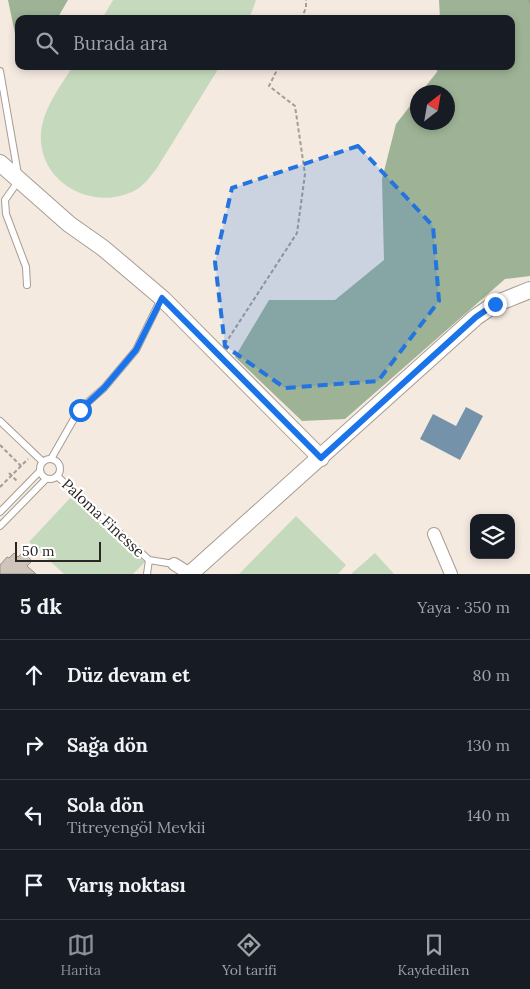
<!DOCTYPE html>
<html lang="tr">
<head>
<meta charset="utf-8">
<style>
	body { margin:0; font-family:Lora,serif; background:#242831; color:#f1f3f6 }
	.controls { position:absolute; right:15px; bottom:15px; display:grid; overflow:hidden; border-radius:10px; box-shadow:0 2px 8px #0003 }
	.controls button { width:45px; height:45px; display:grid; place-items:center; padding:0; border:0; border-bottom:1px solid #363941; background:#171b24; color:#f1f3f6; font:25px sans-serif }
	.compass { position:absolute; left:410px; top:85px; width:45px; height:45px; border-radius:50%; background:#171b24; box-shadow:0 2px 8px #0003; rotate:31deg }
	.scale { position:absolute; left:15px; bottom:12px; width:86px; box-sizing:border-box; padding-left:5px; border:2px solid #2a2623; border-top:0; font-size:14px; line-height:18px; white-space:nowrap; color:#2a2623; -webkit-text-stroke:4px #fff; paint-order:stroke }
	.stop { position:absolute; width:15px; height:15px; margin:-11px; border:4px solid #1a73e8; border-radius:50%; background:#fff }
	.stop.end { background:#1a73e8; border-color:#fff; box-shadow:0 1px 5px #0008 }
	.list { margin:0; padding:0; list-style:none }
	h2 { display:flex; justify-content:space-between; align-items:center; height:65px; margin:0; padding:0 20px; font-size:21px }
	h2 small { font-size:16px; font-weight:400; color:#9ea1a6 }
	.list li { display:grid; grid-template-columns:32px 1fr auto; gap:15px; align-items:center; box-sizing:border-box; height:70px; padding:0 20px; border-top:1px solid #363941 }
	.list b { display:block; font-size:19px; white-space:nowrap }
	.list p { margin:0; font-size:16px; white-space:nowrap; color:#9ea1a6 }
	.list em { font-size:16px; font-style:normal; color:#9ea1a6 }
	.icon { flex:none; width:28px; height:28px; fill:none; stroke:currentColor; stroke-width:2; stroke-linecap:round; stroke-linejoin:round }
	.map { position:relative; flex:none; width:530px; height:574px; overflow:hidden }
	.search { position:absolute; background:#171b24; box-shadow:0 2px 8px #0003; left:15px; right:15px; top:15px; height:55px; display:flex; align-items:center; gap:12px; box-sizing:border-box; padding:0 18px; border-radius:10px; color:#9ea1a6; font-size:19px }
	.sheet { height:345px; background:#171b24 }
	nav { display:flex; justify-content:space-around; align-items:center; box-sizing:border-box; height:70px; border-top:1px solid #363941; background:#171b24; font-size:14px; color:#9ea1a6 }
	nav a { display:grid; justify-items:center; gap:2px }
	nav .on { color:#8c9099 }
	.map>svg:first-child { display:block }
	.green { fill:#c5dabd }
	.forest { fill:#9eb395 }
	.water { fill:#7492a9 }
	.building { fill:#cec4ba; stroke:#998f87 }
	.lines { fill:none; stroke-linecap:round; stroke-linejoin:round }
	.service-casing { stroke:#a69c93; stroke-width:8 }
	.minor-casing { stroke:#a69c93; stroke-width:14 }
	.tertiary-casing { stroke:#a69c93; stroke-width:18 }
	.path { stroke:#a49c95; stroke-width:2; stroke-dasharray:4 2.5; stroke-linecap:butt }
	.service { stroke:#fff; stroke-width:6 }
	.minor { stroke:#fff; stroke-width:12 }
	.tertiary { stroke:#fff; stroke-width:16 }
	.route { stroke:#1a73e8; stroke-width:6 }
	.marked { fill:#2374df; fill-opacity:0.2; stroke:#2374df; stroke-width:4; stroke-dasharray:10 6; stroke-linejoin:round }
	.labels { text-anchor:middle; stroke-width:4.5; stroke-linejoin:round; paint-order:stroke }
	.street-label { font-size:15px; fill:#2a2623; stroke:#fff }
</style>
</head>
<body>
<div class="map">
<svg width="530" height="574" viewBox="0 0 530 574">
	<rect width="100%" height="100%" fill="#f5eae0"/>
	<g class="green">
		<polygon points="113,0 256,0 249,19 102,19"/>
		<path d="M 73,66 L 220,66 L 157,168 C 150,177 143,187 132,192 C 90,211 37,181 41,132 C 44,107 60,87 73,66 Z"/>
		<polygon points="73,495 145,562 133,574 64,574 29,542"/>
		<polygon points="296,516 346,565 338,574 239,574"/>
		<polygon points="375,553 394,574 351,574"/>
	</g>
	<g class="forest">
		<polygon points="8,0 68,0 57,19 19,19 19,53"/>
		<polygon points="439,0 530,0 530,276 505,279 345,419 302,421 235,357 269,300 335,300 384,260 382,179 396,124 417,97 418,122 448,122 448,92 421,92 437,72 438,66 511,66 511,19 440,19"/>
	</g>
	<polygon class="water" points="466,407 483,416 460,460 420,439 433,414 456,426"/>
	<polygon class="building" points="23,552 32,561 27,566 36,574 0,574 0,565 7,557 9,558 14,553 18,557"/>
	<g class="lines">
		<defs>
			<g id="service">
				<polyline points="0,71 19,180 5,200 6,214 26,267 27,285"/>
				<polyline points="0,421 43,462"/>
				<polyline points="51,459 79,410 104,388 136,350 161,299"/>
				<circle cx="50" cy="469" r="10"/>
				<polyline points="57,476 149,560 174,564"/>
				<polyline points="0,512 40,471"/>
				<polyline points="0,526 46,479"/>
				<polyline points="147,574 149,560"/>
			</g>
			<g id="minor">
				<polyline points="434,534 451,574"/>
				<polyline points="174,564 190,574"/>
			</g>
			<g id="tertiary">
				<polyline points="0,163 69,224 103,248 162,298 321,458"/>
				<polyline points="190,574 476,317 495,304 530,290"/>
			</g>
		</defs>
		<use href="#service" class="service-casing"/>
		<use href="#minor" class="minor-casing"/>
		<use href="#tertiary" class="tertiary-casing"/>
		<g class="path">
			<polyline points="528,0 530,3"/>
			<polyline points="301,19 306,8 306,0"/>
			<polyline points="225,344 297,233 305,174 295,106 269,86 279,66"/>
			<polyline points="0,445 21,466"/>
			<polyline points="9,473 18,482"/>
			<polyline points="0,487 28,459"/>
		</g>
		<use href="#service" class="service"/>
		<use href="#minor" class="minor"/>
		<use href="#tertiary" class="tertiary"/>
	</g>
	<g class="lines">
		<polyline class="route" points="80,410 104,388 136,350 162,298 321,458 476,317 495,304"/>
	</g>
	<path class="marked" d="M 358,146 L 433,226 L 439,301 L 378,381 L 285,388 L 225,346 L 215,262 L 232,188 Z"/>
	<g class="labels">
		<g class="street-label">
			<text transform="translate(103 518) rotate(43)" y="5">Paloma Finesse</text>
		</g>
	</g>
</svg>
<div class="controls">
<button><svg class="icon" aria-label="layers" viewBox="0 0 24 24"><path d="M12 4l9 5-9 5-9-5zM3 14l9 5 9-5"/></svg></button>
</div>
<svg class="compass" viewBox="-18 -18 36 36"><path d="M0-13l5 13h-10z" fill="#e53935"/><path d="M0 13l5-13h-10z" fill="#9ea1a6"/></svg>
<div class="scale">50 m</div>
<div class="stop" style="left:80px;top:410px"></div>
<div class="stop end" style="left:495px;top:304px"></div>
<div class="search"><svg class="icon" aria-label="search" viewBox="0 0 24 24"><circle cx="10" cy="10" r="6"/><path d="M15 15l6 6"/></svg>Burada ara</div>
</div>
<section class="sheet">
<h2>5 dk<small>Yaya · 350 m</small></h2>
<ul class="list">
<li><svg class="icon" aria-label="ahead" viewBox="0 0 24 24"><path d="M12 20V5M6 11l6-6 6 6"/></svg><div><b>Düz devam et</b></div><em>80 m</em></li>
<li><svg class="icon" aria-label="right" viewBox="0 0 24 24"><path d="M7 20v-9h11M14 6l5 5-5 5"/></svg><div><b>Sağa dön</b></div><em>130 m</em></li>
<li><svg class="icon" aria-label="left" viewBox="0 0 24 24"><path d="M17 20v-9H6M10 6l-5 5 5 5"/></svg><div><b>Sola dön</b><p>Titreyengöl Mevkii</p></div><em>140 m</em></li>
<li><svg class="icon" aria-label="arrive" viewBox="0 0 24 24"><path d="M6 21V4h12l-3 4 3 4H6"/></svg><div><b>Varış noktası</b></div></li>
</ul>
</section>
<nav>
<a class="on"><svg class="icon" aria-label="map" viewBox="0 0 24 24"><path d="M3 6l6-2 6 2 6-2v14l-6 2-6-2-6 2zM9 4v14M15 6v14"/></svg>Harita</a>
<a><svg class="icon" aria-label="directions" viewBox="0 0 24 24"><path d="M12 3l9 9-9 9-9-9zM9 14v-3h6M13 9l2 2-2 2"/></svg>Yol tarifi</a>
<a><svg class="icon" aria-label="saved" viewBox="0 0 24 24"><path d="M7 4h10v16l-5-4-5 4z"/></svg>Kaydedilen</a>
</nav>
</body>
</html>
